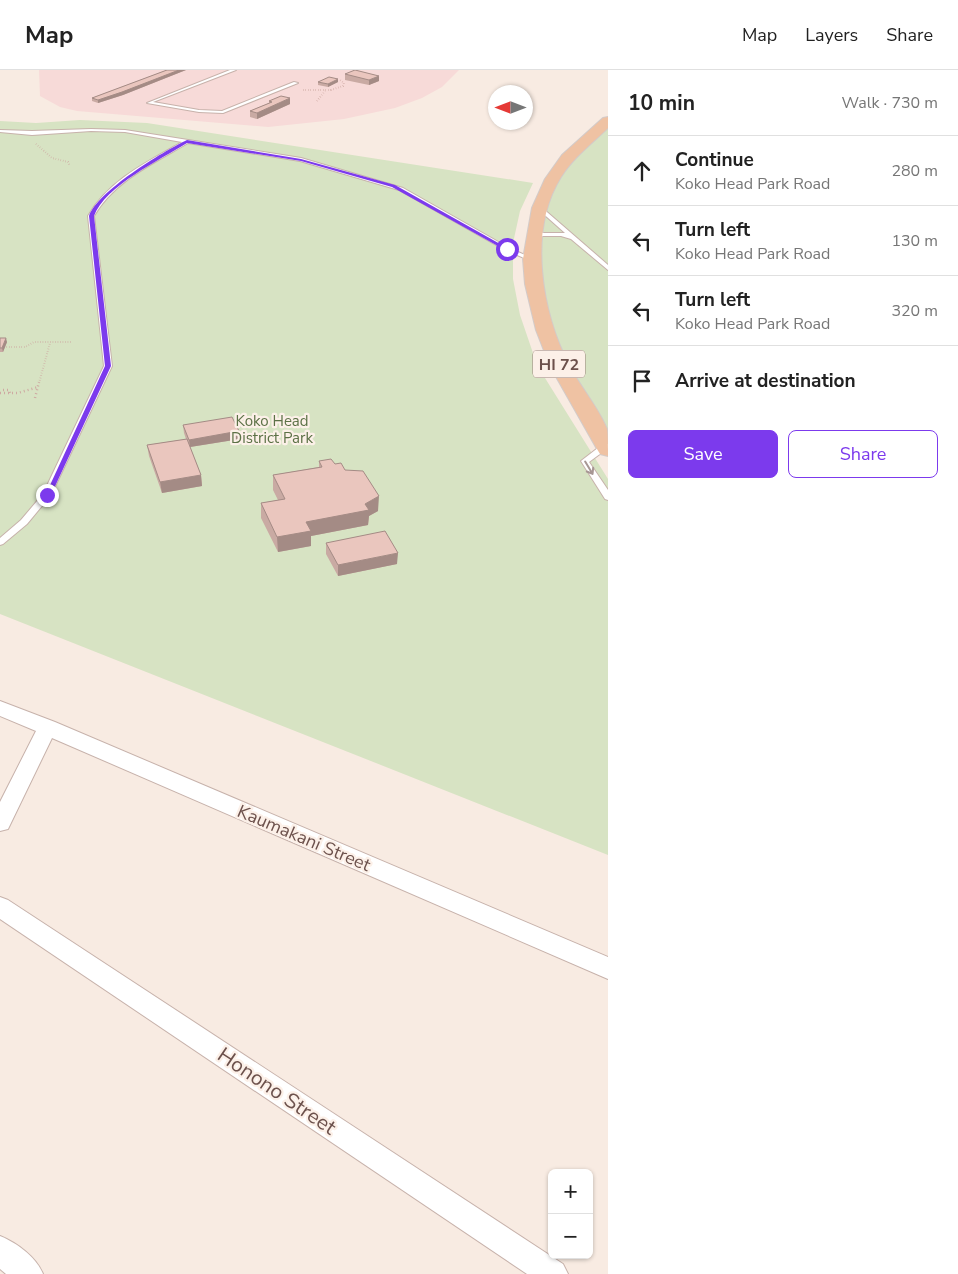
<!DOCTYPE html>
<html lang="en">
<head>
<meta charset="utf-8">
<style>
	body { margin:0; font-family:"Nunito Sans",sans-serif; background:#f6f6f6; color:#222 }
	.controls { position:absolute; right:15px; bottom:15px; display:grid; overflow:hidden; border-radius:8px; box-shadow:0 1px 4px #0004 }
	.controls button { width:45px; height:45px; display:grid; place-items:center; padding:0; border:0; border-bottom:1px solid #e0e0e0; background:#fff; color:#222; font:25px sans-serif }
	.compass { position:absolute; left:488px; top:15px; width:45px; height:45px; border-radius:50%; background:#fff; box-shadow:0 1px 4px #0004; rotate:270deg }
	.stop { position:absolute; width:15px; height:15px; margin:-11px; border:4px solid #7c3aed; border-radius:50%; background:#fff }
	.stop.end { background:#7c3aed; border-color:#fff; box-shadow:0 1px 5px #0008 }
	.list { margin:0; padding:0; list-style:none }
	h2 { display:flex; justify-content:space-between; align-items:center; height:65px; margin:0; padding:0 20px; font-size:21px }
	h2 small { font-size:16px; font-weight:400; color:#767676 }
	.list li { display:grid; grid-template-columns:32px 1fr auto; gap:15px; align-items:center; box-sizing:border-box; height:70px; padding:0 20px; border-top:1px solid #e0e0e0 }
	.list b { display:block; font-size:19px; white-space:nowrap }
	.list p { margin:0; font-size:16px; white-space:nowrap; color:#767676 }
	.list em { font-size:16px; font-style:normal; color:#767676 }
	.actions { display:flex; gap:10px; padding:15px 20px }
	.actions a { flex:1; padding:11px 0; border:1px solid #7c3aed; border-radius:8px; text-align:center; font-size:18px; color:#7c3aed }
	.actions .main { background:#7c3aed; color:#fff }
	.icon { flex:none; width:28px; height:28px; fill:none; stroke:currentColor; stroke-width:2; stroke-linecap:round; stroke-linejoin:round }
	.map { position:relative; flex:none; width:608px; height:1204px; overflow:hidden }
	header { display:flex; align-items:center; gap:30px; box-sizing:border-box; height:70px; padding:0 25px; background:#fff; border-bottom:1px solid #e0e0e0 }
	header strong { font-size:24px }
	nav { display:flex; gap:28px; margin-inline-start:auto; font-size:18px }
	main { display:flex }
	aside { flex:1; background:#fff }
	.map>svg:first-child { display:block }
	.commercial { fill:#f7dad8 }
	.green { fill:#d7e3c3 }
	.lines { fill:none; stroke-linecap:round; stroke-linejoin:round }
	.service-casing { stroke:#c7b2ab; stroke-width:2 }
	.minor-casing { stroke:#c7b2ab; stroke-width:2 }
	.primary-casing { stroke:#d3cbc9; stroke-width:2 }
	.path-far1 { stroke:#cea9a2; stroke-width:2; stroke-dasharray:0.5 2; stroke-linecap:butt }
	.path { stroke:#cea9a2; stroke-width:2.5; stroke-dasharray:1 3; stroke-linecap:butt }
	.service { fill:#fff; fill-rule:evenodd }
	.minor { fill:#fff; fill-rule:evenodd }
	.primary { fill:#efc2a3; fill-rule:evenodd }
	.wall { fill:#c9aaa3 }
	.shaded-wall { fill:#a48b85 }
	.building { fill:#eac6be; stroke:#a48b85 }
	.oneway { stroke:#a79794 }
	.route { fill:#7c3aed }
	.labels { text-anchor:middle; stroke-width:4.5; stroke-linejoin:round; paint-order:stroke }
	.far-park-label { font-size:15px; fill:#5c7146; stroke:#fcf0e8 }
	.shield { fill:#fcf0e8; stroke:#97817b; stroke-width:1 }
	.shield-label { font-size:16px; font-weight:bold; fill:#6c514c }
	.street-label { font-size:18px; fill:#6c514c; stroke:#fcf0e8 }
	.near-street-label { font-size:21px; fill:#6c514c; stroke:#fcf0e8 }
</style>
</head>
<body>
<header>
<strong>Map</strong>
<nav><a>Map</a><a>Layers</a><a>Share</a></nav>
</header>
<main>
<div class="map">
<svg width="608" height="1204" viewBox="0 0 608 1204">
	<rect width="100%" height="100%" fill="#f8ebe2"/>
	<polygon class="commercial" points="39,0 459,0 442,17 422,28 395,38 344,49 268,57 77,41 60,37 40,26"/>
	<g class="green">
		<polygon points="80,50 147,53 533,113 520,141 513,173 513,209 520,245 534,286 545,308 608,409 608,785 0,544 0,51 36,53"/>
		<polygon points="608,51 608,379 560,296 545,260 534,165 567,88"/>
	</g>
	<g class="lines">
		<defs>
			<g id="service">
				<polygon points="230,0 236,0 153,32 199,40 222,41 294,12 298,13 223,43 199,42 147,33"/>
				<path d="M 91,59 L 125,60 L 301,88 L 403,118 L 509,178 L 534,189 L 529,190 L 505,180 L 399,120 L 300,91 L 188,73 C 154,93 114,111 94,146 L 112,296 L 51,425 L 27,454 L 3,474 L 0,475 L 0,468 L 21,450 L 43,424 L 104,296 L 88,146 C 109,110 147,92 182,72 L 125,62 L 91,61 L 32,65 L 0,62 L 0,60 L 32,61 Z"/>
				<polygon points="540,136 608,195 608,200 571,169 561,166 532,166 531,165 534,163 565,163 538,139 537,138"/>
				<polygon points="603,374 608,374 608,378 589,392 608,420 608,430 605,429 581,391"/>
			</g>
			<g id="minor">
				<polygon points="0,631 55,652 608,887 608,909 52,668 8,759 0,761 0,732 36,661 0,646"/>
				<polygon points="0,827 8,830 563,1194 568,1204 527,1204 0,849"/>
				<path d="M 0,1166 C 17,1173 36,1187 43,1204 L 6,1204 L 0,1199 Z"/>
			</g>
			<path id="primary" d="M 608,47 L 608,58 C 591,74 573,88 561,107 C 527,161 542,244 570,297 C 581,318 598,337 607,359 C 608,366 608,378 608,386 L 600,384 L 597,379 L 550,296 L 536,260 L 525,214 L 523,189 L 532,138 L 545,109 L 562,85 L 603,48 Z"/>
		</defs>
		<use href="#service" class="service-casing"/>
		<use href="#minor" class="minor-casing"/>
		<use href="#primary" class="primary-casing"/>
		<g class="path-far1">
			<polyline points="303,20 332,20"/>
			<polyline points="331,20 343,16 344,13 340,10"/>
			<polyline points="317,31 325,21"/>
			<polyline points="36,74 52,88 68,92 70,96"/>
			<polyline points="4,277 25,277 34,272 72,272"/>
			<polyline points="39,313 50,273"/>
		</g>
		<g class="path">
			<polyline points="3,320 9,320 10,323"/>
			<polyline points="0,323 18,323 38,317"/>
			<polyline points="35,328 39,312"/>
		</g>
		<use href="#service" class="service"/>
		<use href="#minor" class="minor"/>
		<use href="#primary" class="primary"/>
	</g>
	<g class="wall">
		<polygon points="167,0 186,0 123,25 98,33 92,31 92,28"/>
		<polygon points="345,4 379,11 369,15 345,10"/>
		<polygon points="318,12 338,12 328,17 318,15"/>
		<polygon points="269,31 290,34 257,49 250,47 250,41 269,33"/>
		<polygon points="0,268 7,272 3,282 0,282"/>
		<polygon points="183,355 239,361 240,369 190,377 201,405 202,416 162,423 149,386 147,375 186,369 184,363"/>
		<polygon points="319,391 335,394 345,400 378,441 369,446 368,455 311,466 311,476 278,482 261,448 261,433 278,430 273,420 273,405 319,397"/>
		<polygon points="326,473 397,494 338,506 326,484"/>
	</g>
	<g class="shaded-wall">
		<polygon points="179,0 186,0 123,25 98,33 98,30"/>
		<polygon points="379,6 379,11 369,15 369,10"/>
		<polygon points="338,9 338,12 328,17 328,14"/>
		<polygon points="290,28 290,34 257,49 257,43"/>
		<polygon points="6,268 7,272 3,282 2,278"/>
		<polygon points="239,361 240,369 190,377 189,370"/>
		<polygon points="201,405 202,416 162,423 160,412"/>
		<polygon points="379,426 378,441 369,446 368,455 311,466 311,476 278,482 277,467 306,452 365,434"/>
		<polygon points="398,483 397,494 338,506 338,495"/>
	</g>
	<g class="building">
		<polygon points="167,0 179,0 122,22 98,30 92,28"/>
		<polygon points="355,0 379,6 369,10 345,4"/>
		<polygon points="329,7 338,9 328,14 318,12"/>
		<polygon points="281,26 290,28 257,43 250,41 272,32 269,31"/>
		<polygon points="0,268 6,268 2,278 0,278"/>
		<polygon points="232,347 239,361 189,370 183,355"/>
		<polygon points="187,369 201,405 160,412 147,375"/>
		<polygon points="331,389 335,394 341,393 345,400 363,401 379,426 365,434 369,440 306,452 311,461 277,467 261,433 285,429 273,405 322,397 319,391"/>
		<polygon points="385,461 398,483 338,495 326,473"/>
	</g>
	<defs><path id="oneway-shaft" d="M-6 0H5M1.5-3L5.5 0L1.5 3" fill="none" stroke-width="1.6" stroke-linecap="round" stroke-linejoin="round" transform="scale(1.25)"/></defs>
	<use class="oneway" href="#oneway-shaft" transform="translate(589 398) rotate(59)"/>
	<path class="route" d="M 187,70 L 301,89 L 395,115 L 509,179 L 505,180 L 392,117 L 301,91 L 187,73 C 160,90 105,116 94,146 L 111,296 L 51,425 L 45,426 L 105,296 L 89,146 C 98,121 162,82 187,70 Z"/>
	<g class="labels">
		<g class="far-park-label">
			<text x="272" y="356">Koko Head<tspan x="272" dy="17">District Park</tspan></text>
		</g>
		<rect class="shield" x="533" y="280.5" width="52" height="27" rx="4"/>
		<g class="shield-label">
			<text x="559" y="300">HI 72</text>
		</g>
		<g class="street-label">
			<text transform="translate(304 768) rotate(23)" y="6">Kaumakani Street</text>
		</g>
		<g class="near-street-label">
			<text transform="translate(277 1021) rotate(34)" y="7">Honono Street</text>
		</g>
	</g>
</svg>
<div class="controls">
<button>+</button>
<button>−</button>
</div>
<svg class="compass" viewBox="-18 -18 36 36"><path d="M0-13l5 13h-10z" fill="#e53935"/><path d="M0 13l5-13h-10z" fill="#767676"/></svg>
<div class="stop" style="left:507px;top:179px"></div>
<div class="stop end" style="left:47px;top:425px"></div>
</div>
<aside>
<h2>10 min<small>Walk · 730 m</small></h2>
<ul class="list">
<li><svg class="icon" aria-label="ahead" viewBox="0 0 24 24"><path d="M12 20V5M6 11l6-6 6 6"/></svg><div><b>Continue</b><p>Koko Head Park Road</p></div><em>280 m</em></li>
<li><svg class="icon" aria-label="left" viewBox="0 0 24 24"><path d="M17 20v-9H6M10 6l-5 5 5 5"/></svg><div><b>Turn left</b><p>Koko Head Park Road</p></div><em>130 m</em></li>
<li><svg class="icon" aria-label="left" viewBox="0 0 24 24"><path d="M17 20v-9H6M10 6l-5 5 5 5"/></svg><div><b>Turn left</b><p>Koko Head Park Road</p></div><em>320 m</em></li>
<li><svg class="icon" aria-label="arrive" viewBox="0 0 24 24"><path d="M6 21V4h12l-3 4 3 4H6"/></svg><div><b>Arrive at destination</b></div></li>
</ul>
<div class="actions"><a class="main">Save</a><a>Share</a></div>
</aside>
</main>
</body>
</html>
